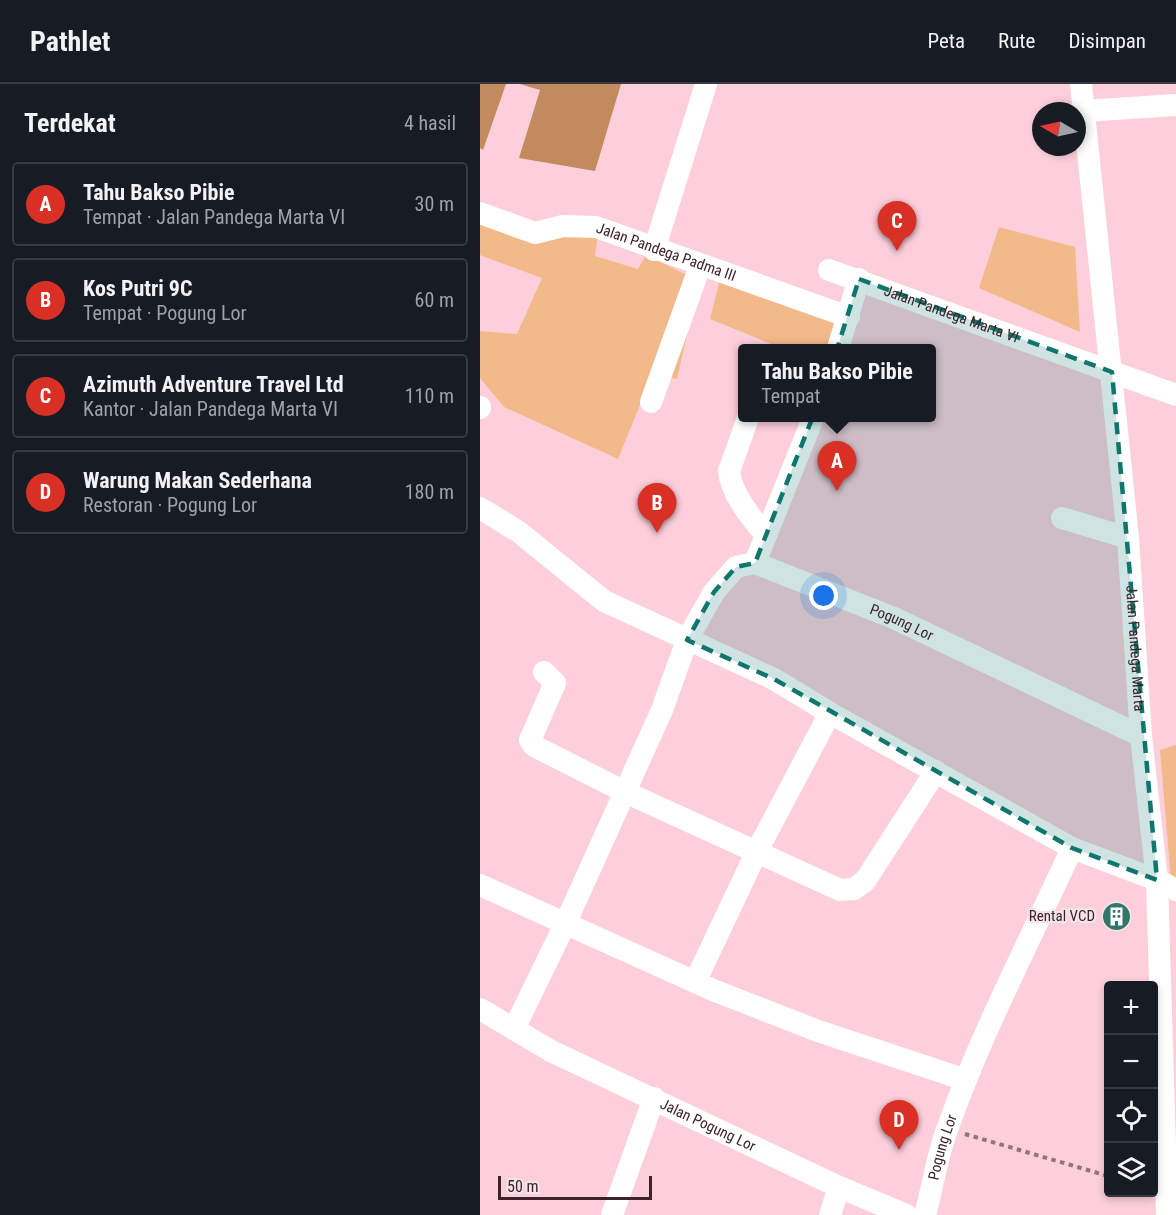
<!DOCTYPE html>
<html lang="id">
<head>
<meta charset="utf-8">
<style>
	body { margin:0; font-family:"Roboto Condensed",sans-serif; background:#20242c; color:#f1f3f6 }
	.controls { position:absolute; right:18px; bottom:18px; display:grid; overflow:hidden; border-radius:6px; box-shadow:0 3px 9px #0003 }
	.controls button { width:54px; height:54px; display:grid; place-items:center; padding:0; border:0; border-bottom:2px solid #363941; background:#171b24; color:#f1f3f6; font:30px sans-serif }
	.compass { position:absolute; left:552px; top:18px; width:54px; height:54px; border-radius:50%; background:#171b24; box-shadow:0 3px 9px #0003; rotate:279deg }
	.scale { position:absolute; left:18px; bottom:15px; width:154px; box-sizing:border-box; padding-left:6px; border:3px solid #3e222b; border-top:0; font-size:16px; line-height:21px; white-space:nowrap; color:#3e222b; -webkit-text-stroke:4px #f5e5e9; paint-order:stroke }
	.you { position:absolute; left:344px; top:512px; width:21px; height:21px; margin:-15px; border:4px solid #fff; border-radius:50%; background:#1a73e8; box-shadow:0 0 0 9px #1a73e833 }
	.badge { display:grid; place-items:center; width:39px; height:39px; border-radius:50%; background:#d93025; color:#fff; font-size:20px; font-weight:700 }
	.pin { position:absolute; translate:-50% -50px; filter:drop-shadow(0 2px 3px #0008) }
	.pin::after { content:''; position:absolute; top:32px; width:21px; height:18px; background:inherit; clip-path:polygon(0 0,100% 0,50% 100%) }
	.popup { position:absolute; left:258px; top:260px; width:198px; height:78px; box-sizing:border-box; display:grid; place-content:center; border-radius:6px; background:#171b24; filter:drop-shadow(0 2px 4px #0005); font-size:20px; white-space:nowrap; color:#9ea1a6 }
	.popup b { font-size:22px; color:#f1f3f6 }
	.popup::after { content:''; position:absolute; left:50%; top:100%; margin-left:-12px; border:12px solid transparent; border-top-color:#171b24 }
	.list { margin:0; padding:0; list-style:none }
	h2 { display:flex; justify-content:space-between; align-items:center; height:78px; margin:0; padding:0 24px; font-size:26px }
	h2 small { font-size:20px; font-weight:400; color:#9ea1a6 }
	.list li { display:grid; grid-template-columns:39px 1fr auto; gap:18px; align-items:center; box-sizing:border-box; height:84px; margin:0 12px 12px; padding:0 12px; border:2px solid #363941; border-radius:6px }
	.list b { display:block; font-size:22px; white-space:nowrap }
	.list p { margin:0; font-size:20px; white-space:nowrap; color:#9ea1a6 }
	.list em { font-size:20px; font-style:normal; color:#9ea1a6 }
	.icon { flex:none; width:33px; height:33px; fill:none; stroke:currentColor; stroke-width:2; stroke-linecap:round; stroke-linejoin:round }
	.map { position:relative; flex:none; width:696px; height:1131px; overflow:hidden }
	header { display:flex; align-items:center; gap:36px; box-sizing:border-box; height:84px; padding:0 30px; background:#171b24; border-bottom:2px solid #363941 }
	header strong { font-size:28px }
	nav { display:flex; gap:33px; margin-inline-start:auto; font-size:21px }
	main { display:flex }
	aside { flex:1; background:#171b24 }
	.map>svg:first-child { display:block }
	.green { fill:#f2b98b }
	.forest { fill:#c28b5e }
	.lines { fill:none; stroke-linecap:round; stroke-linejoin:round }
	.path { stroke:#96727c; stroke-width:4; stroke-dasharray:4.5 4.5; stroke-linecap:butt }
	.minor { stroke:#fff; stroke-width:22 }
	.marked { fill:#0f766e; fill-opacity:0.2; stroke:#0f766e; stroke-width:4.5; stroke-dasharray:12 8; stroke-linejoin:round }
	.labels { text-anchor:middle; stroke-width:4.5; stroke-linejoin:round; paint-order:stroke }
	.street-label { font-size:15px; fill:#3e222b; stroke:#f5e5e9 }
	.poi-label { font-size:15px; fill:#3e222b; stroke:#f5e5e9; text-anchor:end }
</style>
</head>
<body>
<header>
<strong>Pathlet</strong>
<nav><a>Peta</a><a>Rute</a><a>Disimpan</a></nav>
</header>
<main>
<aside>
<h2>Terdekat<small>4 hasil</small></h2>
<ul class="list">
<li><span class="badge">A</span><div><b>Tahu Bakso Pibie</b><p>Tempat · Jalan Pandega Marta VI</p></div><em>30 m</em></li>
<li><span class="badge">B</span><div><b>Kos Putri 9C</b><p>Tempat · Pogung Lor</p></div><em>60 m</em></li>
<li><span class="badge">C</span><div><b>Azimuth Adventure Travel Ltd</b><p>Kantor · Jalan Pandega Marta VI</p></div><em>110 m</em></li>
<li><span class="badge">D</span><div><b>Warung Makan Sederhana</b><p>Restoran · Pogung Lor</p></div><em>180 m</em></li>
</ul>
</aside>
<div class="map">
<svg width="696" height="1131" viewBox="0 0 696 1131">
	<rect width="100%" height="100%" fill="#fdcfdb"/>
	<g class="green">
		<polygon points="0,134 118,150 115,172 158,185 166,171 219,197 197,295 172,291 138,375 24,323 0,294 0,247 37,250 62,194 0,171"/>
		<polygon points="519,143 595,163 600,248 499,204"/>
		<polygon points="243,183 364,226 357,264 301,264 230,235"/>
		<polygon points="696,661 696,799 691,797 680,666"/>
	</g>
	<g class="forest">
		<polygon points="0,0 26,0 3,66 0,64"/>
		<polygon points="40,0 141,0 115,87 39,74 60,6"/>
	</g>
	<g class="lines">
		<polyline class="path" points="485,1050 628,1092"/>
		<g class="minor">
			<path id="s1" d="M 601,0 L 648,454 L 661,652 L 677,796 L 687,1131"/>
			<polyline points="604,27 696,21"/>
			<path id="s2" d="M 0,129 L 55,149 L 83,142 L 116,143 L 369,233"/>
			<polyline points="174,166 226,0"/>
			<path id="s3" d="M 349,186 L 696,311"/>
			<polyline points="358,264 379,195"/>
			<polyline points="171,318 220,182"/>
			<polyline points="0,323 0,324"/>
			<path d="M 268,334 L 249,387 C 251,410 272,435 286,451"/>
			<polyline points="0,424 39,448 124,517 294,595 350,629 592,764 677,796 696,806"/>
			<polyline points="582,434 648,454"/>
			<polyline points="275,479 333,334"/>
			<polyline points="64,588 75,599 50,656 54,662 145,708 360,806 374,805 385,797 456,687"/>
			<polyline points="0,801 233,906 338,947 486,996"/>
			<polyline points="215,898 277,767 350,629"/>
			<path id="s4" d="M 0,925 L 71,967 L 359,1103 L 426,1131"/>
			<path id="s5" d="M 34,945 L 86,838 L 182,626 L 207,556 L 234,508 L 256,483 L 275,479 L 414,534 L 661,652"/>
			<polyline points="132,1131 174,1014"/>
			<polyline points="350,1131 359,1103"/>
			<path id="s6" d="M 445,1131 C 453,1102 457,1071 468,1043 C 502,947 550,857 592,764"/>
		</g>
	</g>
	<path class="marked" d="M 379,195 L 632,288 L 677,796 L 592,764 L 294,595 L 207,556 L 234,508 L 256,483 L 275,479 L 347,297 Z"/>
	<defs>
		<symbol id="building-disc" viewBox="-11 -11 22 22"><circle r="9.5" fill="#33776b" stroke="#f5e5e9"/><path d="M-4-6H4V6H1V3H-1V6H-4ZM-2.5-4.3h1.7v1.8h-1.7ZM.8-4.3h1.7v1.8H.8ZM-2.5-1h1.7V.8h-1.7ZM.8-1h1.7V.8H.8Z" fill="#fff"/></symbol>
	</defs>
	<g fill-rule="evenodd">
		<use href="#building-disc" x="620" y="816" width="33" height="33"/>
	</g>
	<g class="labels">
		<g class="street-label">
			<text dy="5" stroke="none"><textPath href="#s2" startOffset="195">Jalan Pandega Padma III</textPath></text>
			<text dy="5" stroke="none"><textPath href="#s3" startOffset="130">Jalan Pandega Marta VI</textPath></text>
			<text dy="5" stroke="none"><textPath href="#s5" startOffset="692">Pogung Lor</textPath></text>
			<text dy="5" stroke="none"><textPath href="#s1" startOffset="567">Jalan Pandega Marta</textPath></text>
			<text dy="5" stroke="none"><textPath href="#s4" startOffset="256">Jalan Pogung Lor</textPath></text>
			<text dy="5" stroke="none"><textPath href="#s6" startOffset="70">Pogung Lor</textPath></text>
		</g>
		<g class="poi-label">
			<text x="615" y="837">Rental VCD</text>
		</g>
	</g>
</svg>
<div class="controls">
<button>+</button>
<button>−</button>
<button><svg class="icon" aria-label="locate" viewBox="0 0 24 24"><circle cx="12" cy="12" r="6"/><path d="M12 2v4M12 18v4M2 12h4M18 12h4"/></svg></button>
<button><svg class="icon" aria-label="layers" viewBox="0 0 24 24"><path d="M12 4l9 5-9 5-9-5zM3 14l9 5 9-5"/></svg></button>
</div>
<svg class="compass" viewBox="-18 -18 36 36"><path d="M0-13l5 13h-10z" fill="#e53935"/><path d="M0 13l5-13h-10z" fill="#9ea1a6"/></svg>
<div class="scale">50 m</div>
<div class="you"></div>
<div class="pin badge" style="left:357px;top:407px">A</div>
<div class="popup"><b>Tahu Bakso Pibie</b>Tempat</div>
<div class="pin badge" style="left:177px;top:449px">B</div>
<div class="pin badge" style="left:417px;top:167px">C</div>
<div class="pin badge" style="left:419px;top:1066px">D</div>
</div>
</main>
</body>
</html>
